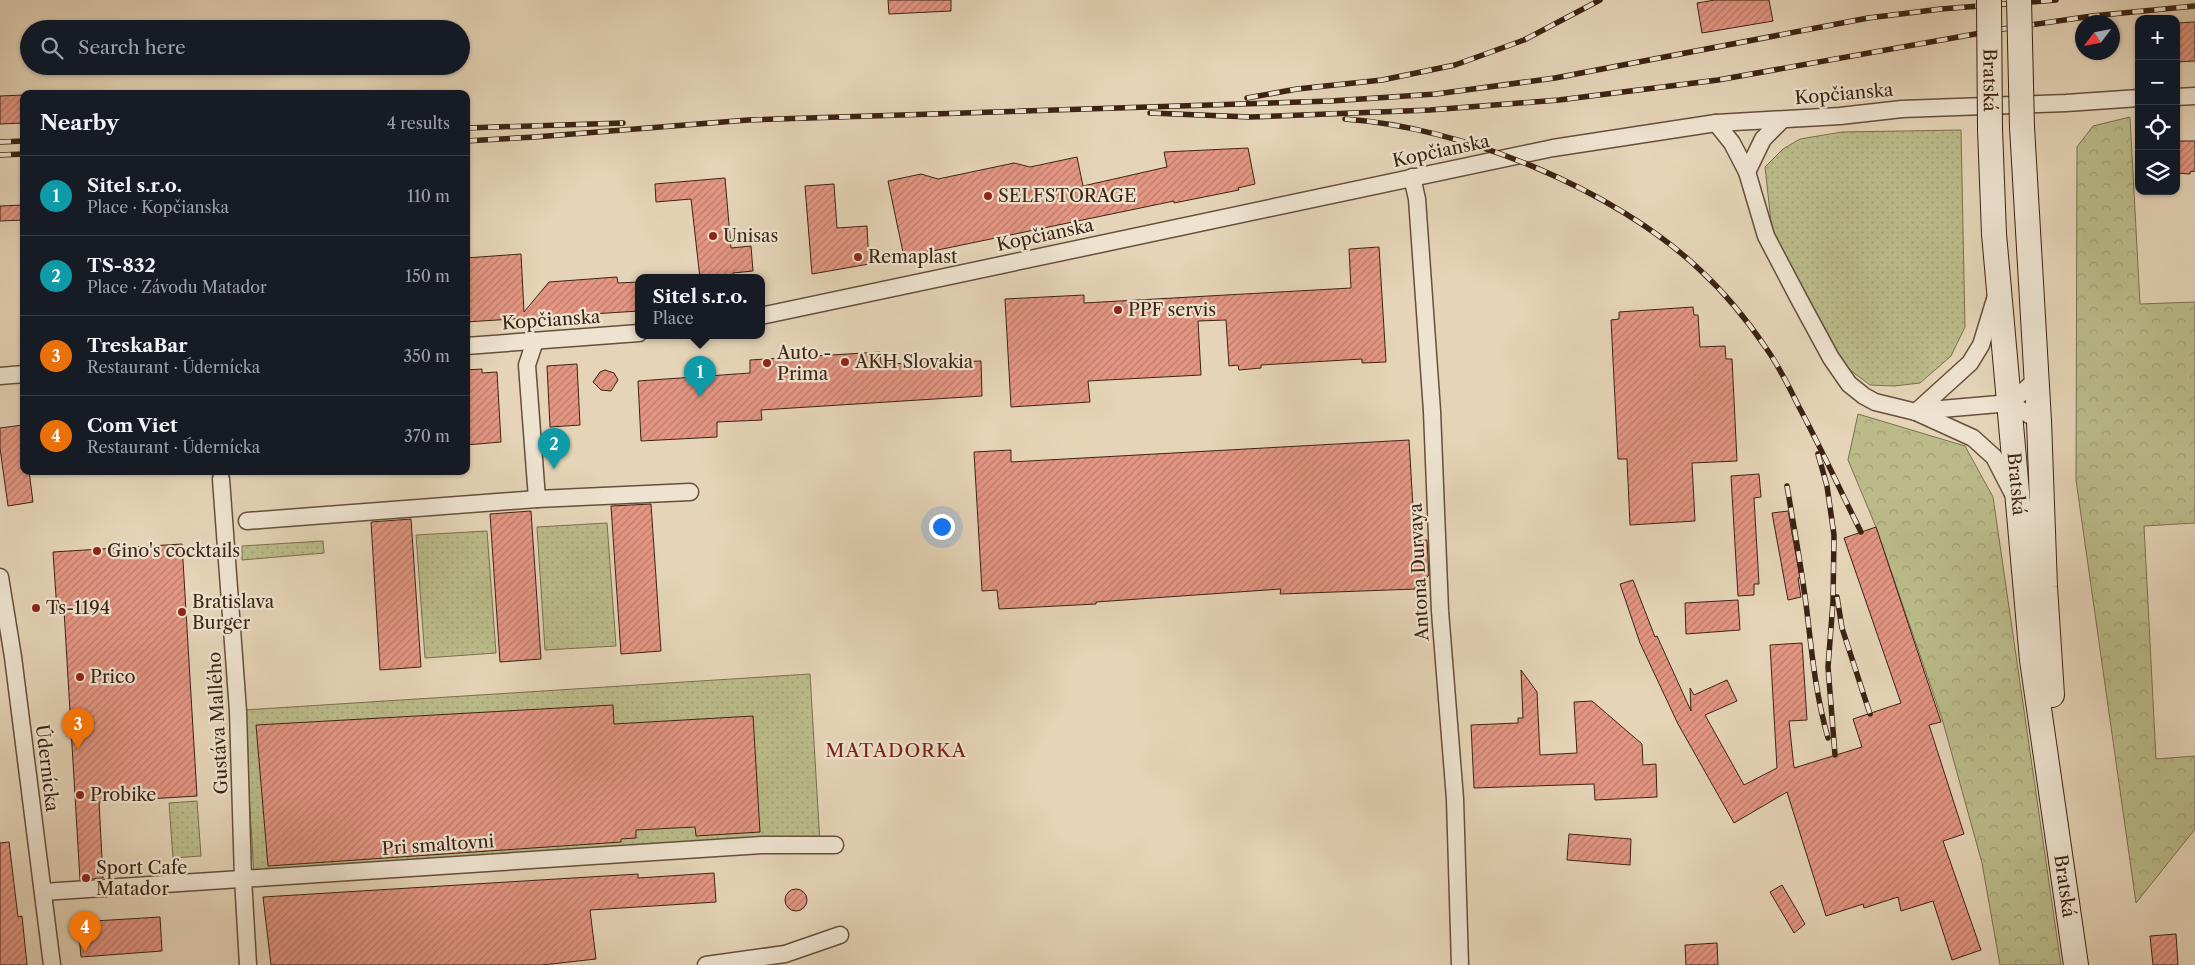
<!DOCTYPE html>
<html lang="en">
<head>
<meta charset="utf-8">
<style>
	body { margin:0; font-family:"Libre Caslon Text",serif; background:#20242c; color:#f1f3f6 }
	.controls { position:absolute; right:15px; top:15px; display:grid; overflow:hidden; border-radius:10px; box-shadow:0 1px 4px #0004 }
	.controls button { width:45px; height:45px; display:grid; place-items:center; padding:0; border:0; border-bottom:1px solid #363941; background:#171b24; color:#f1f3f6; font:25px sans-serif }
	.compass { position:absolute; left:2075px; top:15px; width:45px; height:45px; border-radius:50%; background:#171b24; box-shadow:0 1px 4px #0004; rotate:238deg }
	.you { position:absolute; left:941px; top:526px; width:18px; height:18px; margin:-12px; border:4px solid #fff; border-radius:50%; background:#1a73e8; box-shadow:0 0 0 8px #1a73e833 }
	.badge { display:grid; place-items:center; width:32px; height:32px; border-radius:50%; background:#c59692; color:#fff; font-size:16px; font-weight:700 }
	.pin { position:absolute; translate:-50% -41px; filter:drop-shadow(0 1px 2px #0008) }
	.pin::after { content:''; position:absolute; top:26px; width:18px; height:15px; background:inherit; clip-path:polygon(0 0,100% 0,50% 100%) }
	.popup { position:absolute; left:635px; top:274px; width:130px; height:65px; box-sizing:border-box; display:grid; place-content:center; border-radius:10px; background:#171b24; filter:drop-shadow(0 1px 4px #0005); font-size:16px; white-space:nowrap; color:#9ea1a6 }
	.popup b { font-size:19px; color:#f1f3f6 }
	.popup::after { content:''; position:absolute; left:50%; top:100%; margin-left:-10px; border:10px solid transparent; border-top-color:#171b24 }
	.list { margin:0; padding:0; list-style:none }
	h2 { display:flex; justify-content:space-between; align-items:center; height:65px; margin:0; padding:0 20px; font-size:21px }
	h2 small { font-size:16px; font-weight:400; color:#9ea1a6 }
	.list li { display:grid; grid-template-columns:32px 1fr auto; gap:15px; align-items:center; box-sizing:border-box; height:80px; padding:0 20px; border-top:1px solid #363941 }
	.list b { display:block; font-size:19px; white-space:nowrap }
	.list p { margin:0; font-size:16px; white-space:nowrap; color:#9ea1a6 }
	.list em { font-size:16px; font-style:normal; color:#9ea1a6 }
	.icon { flex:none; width:28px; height:28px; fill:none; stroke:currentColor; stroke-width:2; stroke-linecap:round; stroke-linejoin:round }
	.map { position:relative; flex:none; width:2195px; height:965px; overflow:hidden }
	.search { position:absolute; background:#171b24; box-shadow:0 1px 4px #0004; left:20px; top:20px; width:450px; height:55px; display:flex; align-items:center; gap:12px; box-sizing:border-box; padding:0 18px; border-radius:28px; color:#9ea1a6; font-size:19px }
	.panel { position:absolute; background:#171b24; box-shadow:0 1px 4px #0004; left:20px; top:90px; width:450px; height:385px; border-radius:10px }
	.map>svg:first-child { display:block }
	.grass { fill:url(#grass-dots); stroke:#7c6f4e }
	.forest { fill:url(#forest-crowns); stroke:#7c6f4e }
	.building { fill:url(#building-hatch); stroke:#3c2312 }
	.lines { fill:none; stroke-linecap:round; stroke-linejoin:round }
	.minor-casing { stroke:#664f3b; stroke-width:19 }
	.secondary-casing { stroke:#3c2312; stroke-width:26 }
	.minor { stroke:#eee3d0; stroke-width:16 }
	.secondary { stroke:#eee3d0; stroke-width:24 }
	.rail-casing { stroke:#3c2312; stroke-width:5.5 }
	.rail { stroke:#eee3d0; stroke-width:4; stroke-dasharray:11; stroke-linecap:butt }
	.secondary-bridge-casing { stroke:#3c2312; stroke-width:26; stroke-linecap:butt }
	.secondary-bridge { stroke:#eee3d0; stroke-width:24 }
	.poi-dot { fill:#8f2418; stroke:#eee3d0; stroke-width:2 }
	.labels { text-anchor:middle; stroke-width:4.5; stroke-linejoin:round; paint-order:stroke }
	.street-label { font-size:18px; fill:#3c2312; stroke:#eee3d0 }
	.poi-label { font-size:18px; fill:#3c2312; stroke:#eee3d0; text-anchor:start }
	.neighbourhood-label { font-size:19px; letter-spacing:1px; fill:#7a1f14; stroke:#eee3d0 }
</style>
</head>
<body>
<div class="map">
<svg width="2195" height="965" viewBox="0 0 2195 965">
	<defs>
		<pattern id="grass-dots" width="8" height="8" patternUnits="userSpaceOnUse" patternTransform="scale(1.25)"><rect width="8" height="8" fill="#bbbb8a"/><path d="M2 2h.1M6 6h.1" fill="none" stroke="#a2a076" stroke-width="1.8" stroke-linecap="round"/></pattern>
		<pattern id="forest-crowns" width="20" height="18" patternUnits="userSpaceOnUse" patternTransform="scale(1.25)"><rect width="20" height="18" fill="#bbbb8a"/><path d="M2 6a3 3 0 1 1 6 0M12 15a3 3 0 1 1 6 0" fill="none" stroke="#a2a076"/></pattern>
		<pattern id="building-hatch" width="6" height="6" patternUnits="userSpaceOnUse" patternTransform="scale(1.25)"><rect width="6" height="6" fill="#e49683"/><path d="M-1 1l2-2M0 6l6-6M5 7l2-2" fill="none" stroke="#ba7a6a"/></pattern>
	</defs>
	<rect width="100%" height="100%" fill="#e5d4b7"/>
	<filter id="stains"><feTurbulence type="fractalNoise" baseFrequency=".004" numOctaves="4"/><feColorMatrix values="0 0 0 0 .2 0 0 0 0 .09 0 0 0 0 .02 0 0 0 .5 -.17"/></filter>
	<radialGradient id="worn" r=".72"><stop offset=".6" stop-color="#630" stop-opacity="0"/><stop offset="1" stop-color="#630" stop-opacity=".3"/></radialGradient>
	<g class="grass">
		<polygon points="1961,130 1965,327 1951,356 1920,383 1894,386 1870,385 1846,367 1772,231 1765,167 1783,149 1800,139 1842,132"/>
		<polygon points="607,523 616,646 545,650 537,527"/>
		<polygon points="487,531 496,653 425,658 416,535"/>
		<polygon points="323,541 324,553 242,560 242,546"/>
		<polygon points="810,674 820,844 254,875 244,710"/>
		<polygon points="197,801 201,856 173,858 169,803"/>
	</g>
	<g class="forest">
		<polygon points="2130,117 2140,304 2195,302 2195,523 2144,526 2156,759 2195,756 2195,829 2136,903 2076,480 2077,147 2093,126"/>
		<polygon points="1858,414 1965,446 1993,497 2061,965 2000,965 1982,863 1943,722 1876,527 1848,460"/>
	</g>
	<g class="building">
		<polygon points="888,0 951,0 951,11 889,14"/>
		<polygon points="1715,0 1769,0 1773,21 1702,33 1697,3"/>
		<polygon points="2195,22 2195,61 2176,62 2176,23"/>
		<polygon points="24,95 24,123 0,124 0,96"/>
		<polygon points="2176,141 2195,141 2195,171 2190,172 2190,174 2176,173"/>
		<polygon points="1248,148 1255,184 1238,188 1239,190 1174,203 1174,201 904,257 888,181 921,174 938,179 1014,163 1030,167 1077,157 1083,186 1167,167 1164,152"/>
		<polygon points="725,178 731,248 751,246 753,271 733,273 734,278 700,278 691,199 656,202 655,184"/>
		<polygon points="834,184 837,228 867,226 869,264 812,274 805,186"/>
		<polygon points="24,205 24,220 0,221 0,206"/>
		<polygon points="1379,247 1386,362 1362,363 1362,359 1261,365 1261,368 1239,370 1238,365 1229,366 1226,320 1198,321 1201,375 1088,381 1090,402 1011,407 1005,299 1084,295 1084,303 1351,288 1349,249"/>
		<polygon points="521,254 524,312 549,282 617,277 618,283 639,282 639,311 466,322 466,258"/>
		<polygon points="1693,307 1694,315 1698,315 1700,347 1725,346 1726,359 1732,359 1737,461 1692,463 1695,521 1630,525 1627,459 1618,459 1611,320 1619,319 1619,312"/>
		<polygon points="880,352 881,364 981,361 982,396 761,410 762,420 717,422 717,437 641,441 638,381 750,373 750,360"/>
		<polygon points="577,364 580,425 550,427 547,366"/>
		<polygon points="482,369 482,373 497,372 501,442 466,445 466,370"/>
		<polygon points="605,370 614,373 618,380 611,391 601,390 593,382 600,372"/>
		<polygon points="23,425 24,471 29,471 33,502 8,506 0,448 0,428"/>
		<polygon points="1409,440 1415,541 1427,540 1429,575 1416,589 1280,594 1281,589 1096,602 1096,604 999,609 997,590 982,591 974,452 1011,450 1011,462"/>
		<polygon points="1759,474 1761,497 1754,498 1759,584 1754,584 1754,595 1738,596 1731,476"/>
		<polygon points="651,504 661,651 621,654 611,506"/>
		<polygon points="531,511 541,659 500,662 490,514"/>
		<polygon points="1788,511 1800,578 1798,578 1801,597 1788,600 1772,513"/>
		<polygon points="411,519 421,667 380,670 371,522"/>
		<polygon points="1876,527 1941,722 1929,725 1964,834 1943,841 1981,950 1952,960 1933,901 1901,911 1898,897 1864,908 1863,904 1826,916 1787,792 1734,823 1678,724 1640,643 1620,584 1633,580 1655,637 1657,636 1691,711 1690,688 1694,695 1727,680 1737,701 1705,715 1744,785 1777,768 1770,645 1802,643 1807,720 1789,721 1794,768 1862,747 1853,719 1901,703 1844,538"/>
		<polygon points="182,544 197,796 99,802 103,878 80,880 64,610 57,611 53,552"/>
		<polygon points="1738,600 1740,630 1686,634 1685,603"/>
		<polygon points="1521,670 1537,692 1540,755 1577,753 1574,702 1592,701 1642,744 1643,765 1656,764 1657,797 1595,800 1594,784 1474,788 1471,725 1518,723 1518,718 1523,718"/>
		<polygon points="613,705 614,724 753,716 760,832 696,836 695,827 636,830 636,838 621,839 621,842 268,866 256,725"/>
		<polygon points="1569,834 1631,839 1630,865 1567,860"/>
		<polygon points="9,842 18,917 22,916 27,965 0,965 0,843"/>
		<polygon points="714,873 716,902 590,910 596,959 542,965 271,965 263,897 638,874 638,878"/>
		<polygon points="1782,885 1805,924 1794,933 1770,892"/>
		<circle cx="796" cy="900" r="11"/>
		<polygon points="160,917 162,951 81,957 78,922"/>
		<polygon points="2176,934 2178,965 2153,965 2150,936"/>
		<polygon points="1717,943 1718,965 1686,965 1685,945"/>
	</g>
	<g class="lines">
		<defs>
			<g id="minor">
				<polyline points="2176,97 2195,96"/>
				<polyline points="1716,123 1732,143 1747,172 1766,236 1799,299 1831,358 1849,384 1864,396 1875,402 1916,412 1973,438 1994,457 2012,492"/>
				<polyline points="1747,172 1763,139 1782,120"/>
				<polyline points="1412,177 1417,199 1432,411 1440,611 1455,799 1460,965"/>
				<polyline points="761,316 1553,148 1716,123 1840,116 1902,109 2066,103 2139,98"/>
				<polyline points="535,341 527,365 537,499"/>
				<polyline points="466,346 639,333"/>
				<polyline points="0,376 24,374"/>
				<polyline points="2010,403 2036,380"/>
				<polyline points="1918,411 2010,403 2039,421"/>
				<polyline points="1916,412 1970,363 1981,345 1996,296"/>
				<polyline points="221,479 238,711 243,878 248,965"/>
				<polyline points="247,521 537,499 690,492"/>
				<polyline points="0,577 13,657 52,965"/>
				<polyline points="43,892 762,845 835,845"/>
				<polyline points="706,965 785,954 840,935"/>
			</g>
			<g id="secondary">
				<polyline points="2022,127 2039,421 2045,587 2052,695"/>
				<path id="s1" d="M 1990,129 L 1994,234 L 2032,660 L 2076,965"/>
			</g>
		</defs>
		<use href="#minor" class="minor-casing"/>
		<use href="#secondary" class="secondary-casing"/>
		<use href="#minor" class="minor"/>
		<use href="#secondary" class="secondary"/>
		<defs>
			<g id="rail">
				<polyline points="1247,98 1297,89 1382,80 1455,65 1524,40 1600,0"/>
				<polyline points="1150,113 1250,117 1430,110 1559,100 1718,80 2003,29 2092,16 2195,6"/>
				<path d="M 1345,119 C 1462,127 1615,189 1700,270 C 1725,293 1747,320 1766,348 C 1779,366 1789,387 1799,407 C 1821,448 1840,490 1861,532"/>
				<polyline points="466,128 623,123"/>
				<polyline points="466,141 535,137 748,120 1331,101 1436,94 1555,78 1868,18 1941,9 2056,0"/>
				<polyline points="0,142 24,141"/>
				<polyline points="0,155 24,154"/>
				<polyline points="1818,454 1827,486 1834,535 1833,602 1828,667 1835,755"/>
				<path d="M 1787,486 C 1794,528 1802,570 1807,612 C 1812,655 1816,696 1828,738"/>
				<polyline points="1837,597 1842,628 1870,714"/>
			</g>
		</defs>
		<use href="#rail" class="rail-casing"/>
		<use href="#rail" class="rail"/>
		<defs>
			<g id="secondary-bridge">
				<path id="s2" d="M 1989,0 L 1990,129"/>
				<polyline points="2019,0 2022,127"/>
			</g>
		</defs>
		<use href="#secondary-bridge" class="secondary-bridge-casing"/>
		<use href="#secondary-bridge" class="secondary-bridge"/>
	</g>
	<g class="poi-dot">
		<circle cx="988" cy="196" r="5"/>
		<circle cx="713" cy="236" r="5"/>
		<circle cx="858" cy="257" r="5"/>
		<circle cx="1118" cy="310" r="5"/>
		<circle cx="845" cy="362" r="5"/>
		<circle cx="767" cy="363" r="5"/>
		<circle cx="97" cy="551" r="5"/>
		<circle cx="36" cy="608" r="5"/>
		<circle cx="182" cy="612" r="5"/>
		<circle cx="80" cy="677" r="5"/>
		<circle cx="80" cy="795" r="5"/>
		<circle cx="86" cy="878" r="5"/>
	</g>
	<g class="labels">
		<g class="street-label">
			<text dy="6" stroke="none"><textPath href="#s2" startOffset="80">Bratská</textPath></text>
			<text transform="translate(1844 94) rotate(-5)" y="6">Kopčianska</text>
			<text transform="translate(1441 151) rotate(-12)" y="6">Kopčianska</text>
			<text transform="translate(1045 235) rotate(-12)" y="6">Kopčianska</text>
			<text transform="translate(551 320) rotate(-4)" y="6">Kopčianska</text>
			<text dy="6" stroke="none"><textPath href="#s1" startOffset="356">Bratská</textPath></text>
			<text transform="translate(1419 572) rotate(-93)" y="6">Antona Durvaya</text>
			<text transform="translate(218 723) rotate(-93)" y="6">Gustáva Mallého</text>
			<text transform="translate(47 768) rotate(83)" y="6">Údernícka</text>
			<text transform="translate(438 845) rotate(-4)" y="6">Pri smaltovni</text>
			<text dy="6" stroke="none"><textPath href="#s1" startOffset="761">Bratská</textPath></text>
		</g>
		<g class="poi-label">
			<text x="998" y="202">SELFSTORAGE</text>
			<text x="723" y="242">Unisas</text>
			<text x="868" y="263">Remaplast</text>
			<text x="1128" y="316">PPF servis</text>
			<text x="777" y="359">Auto -<tspan x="777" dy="21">Prima</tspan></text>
			<text x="855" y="368">AKH Slovakia</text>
			<text x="107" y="557">Gino's cocktails</text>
			<text x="192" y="608">Bratislava<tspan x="192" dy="21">Burger</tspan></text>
			<text x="46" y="614">Ts-1194</text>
			<text x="90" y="683">Prico</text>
			<text x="90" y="801">Probike</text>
			<text x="96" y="874">Sport Cafe<tspan x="96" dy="21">Matador</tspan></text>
		</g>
		<g class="neighbourhood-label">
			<text x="896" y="757">MATADORKA</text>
		</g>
	</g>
	<rect width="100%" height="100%" filter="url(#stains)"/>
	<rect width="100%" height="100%" fill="url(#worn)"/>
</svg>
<div class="controls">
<button>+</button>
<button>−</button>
<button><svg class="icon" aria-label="locate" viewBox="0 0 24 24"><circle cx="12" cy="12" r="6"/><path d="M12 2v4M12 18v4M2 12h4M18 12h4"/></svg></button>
<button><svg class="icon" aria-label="layers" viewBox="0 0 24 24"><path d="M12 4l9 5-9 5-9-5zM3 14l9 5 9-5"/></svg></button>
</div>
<svg class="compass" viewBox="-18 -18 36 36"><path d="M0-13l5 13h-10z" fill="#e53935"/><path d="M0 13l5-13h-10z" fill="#9ea1a6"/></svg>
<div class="you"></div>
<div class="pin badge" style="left:700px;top:397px;background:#0f9aa8">1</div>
<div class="popup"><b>Sitel s.r.o.</b>Place</div>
<div class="pin badge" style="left:554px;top:469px;background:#0f9aa8">2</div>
<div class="pin badge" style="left:78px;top:749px;background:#e8710a">3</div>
<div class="pin badge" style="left:85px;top:952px;background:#e8710a">4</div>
<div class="search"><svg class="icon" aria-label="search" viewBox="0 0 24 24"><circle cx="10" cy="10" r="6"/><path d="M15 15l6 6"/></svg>Search here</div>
<section class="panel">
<h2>Nearby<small>4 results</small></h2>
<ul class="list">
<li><span class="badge" style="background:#0f9aa8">1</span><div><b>Sitel s.r.o.</b><p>Place · Kopčianska</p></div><em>110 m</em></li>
<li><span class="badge" style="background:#0f9aa8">2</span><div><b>TS-832</b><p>Place · Závodu Matador</p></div><em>150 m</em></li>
<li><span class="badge" style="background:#e8710a">3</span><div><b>TreskaBar</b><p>Restaurant · Údernícka</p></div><em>350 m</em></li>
<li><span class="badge" style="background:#e8710a">4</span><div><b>Com Viet</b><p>Restaurant · Údernícka</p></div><em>370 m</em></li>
</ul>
</section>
</div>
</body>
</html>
